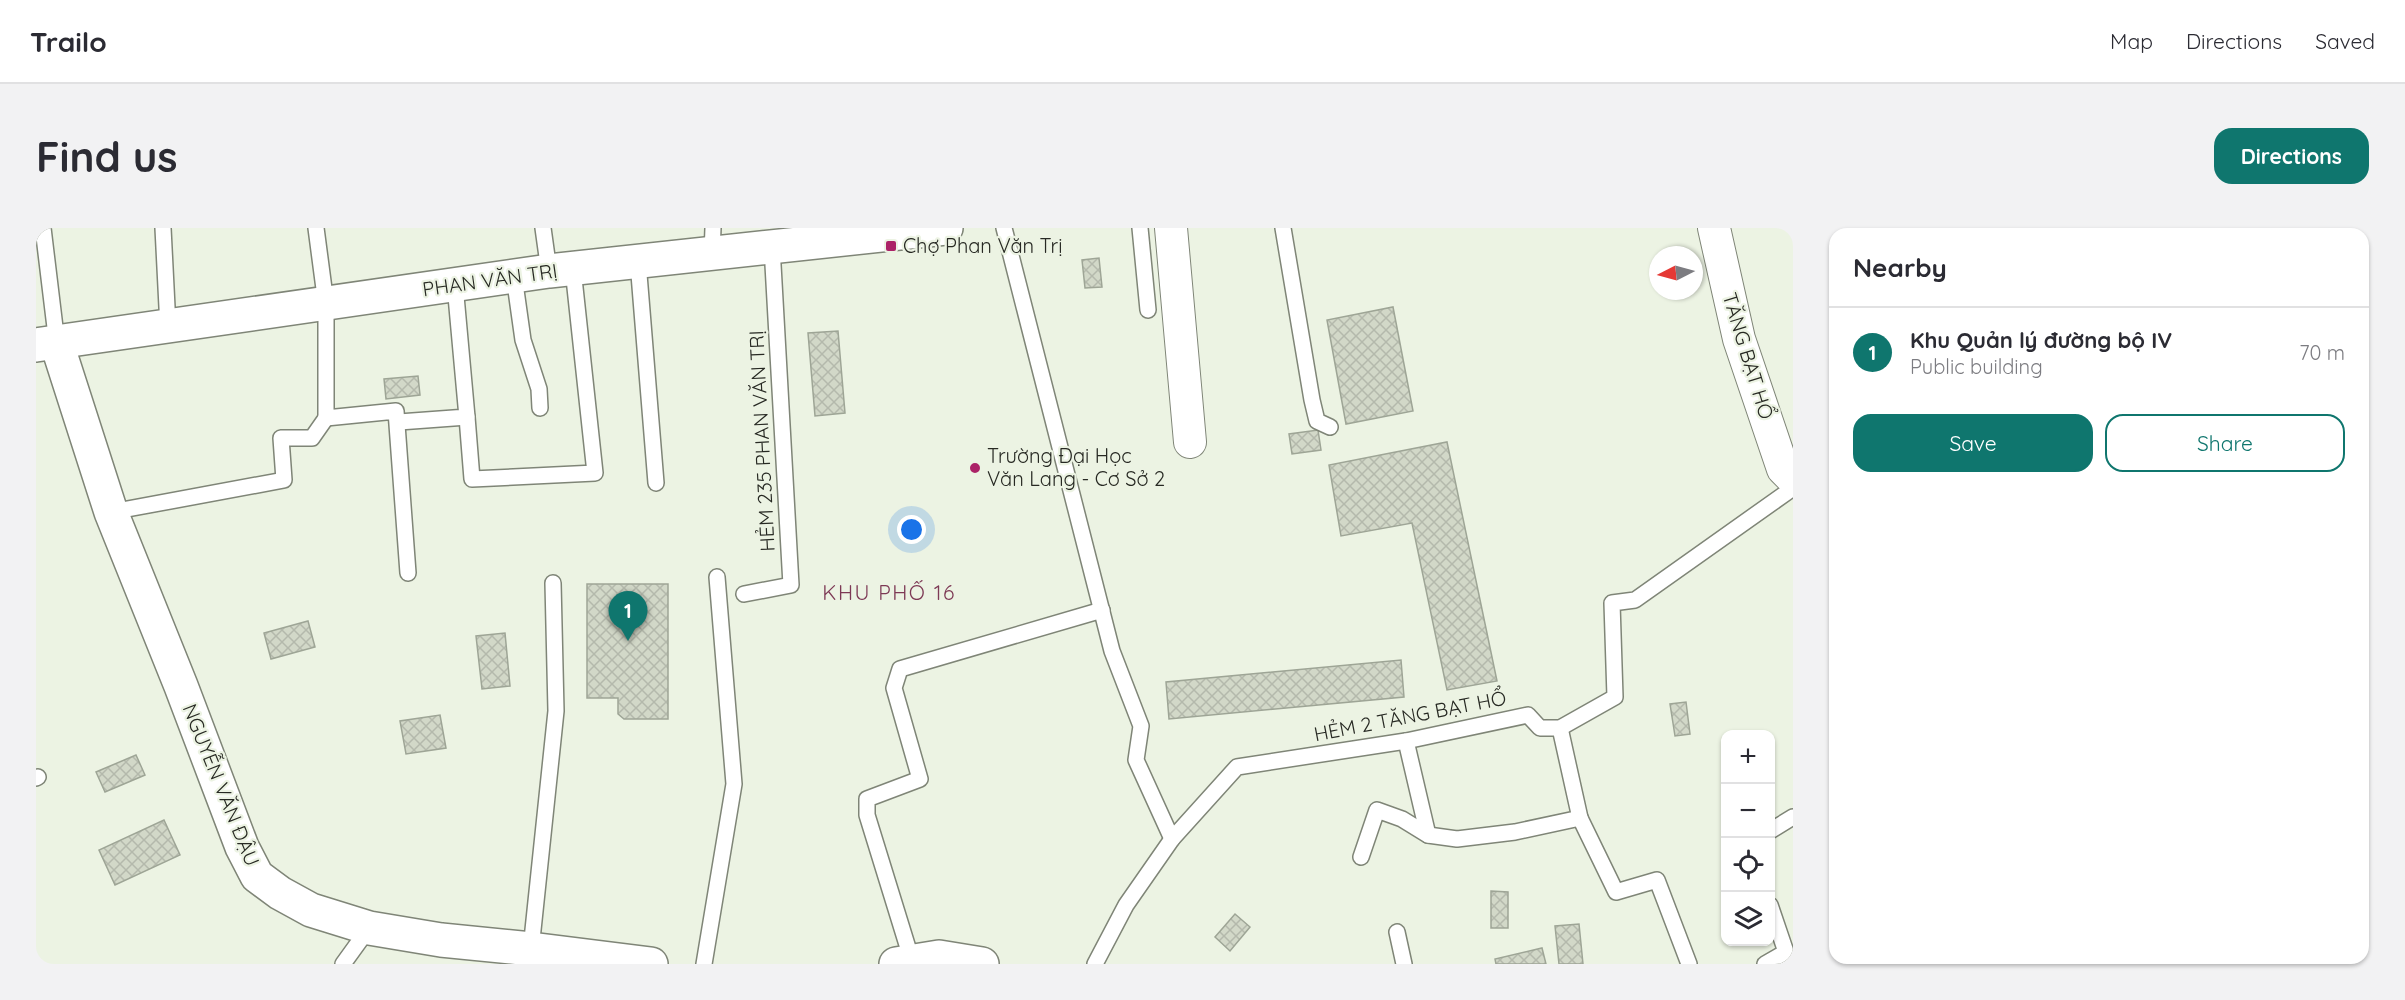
<!DOCTYPE html>
<html lang="en">
<head>
<meta charset="utf-8">
<style>
	body { margin:0; font-family:Quicksand,sans-serif; background:#f2f2f3; color:#2b2b33 }
	.controls { position:absolute; right:18px; bottom:18px; display:grid; overflow:hidden; border-radius:12px; box-shadow:0 2px 4px #0004 }
	.controls button { width:54px; height:54px; display:grid; place-items:center; padding:0; border:0; border-bottom:2px solid #e1e1e2; background:#fff; color:#2b2b33; font:30px sans-serif }
	.compass { position:absolute; left:1613px; top:18px; width:54px; height:54px; border-radius:50%; background:#fff; box-shadow:0 2px 4px #0004; rotate:264deg }
	.you { position:absolute; left:876px; top:302px; width:21px; height:21px; margin:-15px; border:4px solid #fff; border-radius:50%; background:#1a73e8; box-shadow:0 0 0 9px #1a73e833 }
	.badge { display:grid; place-items:center; width:39px; height:39px; border-radius:50%; background:#0f766e; color:#fff; font-size:20px; font-weight:700 }
	.pin { position:absolute; translate:-50% -50px; filter:drop-shadow(0 2px 3px #0008) }
	.pin::after { content:''; position:absolute; top:32px; width:21px; height:18px; background:inherit; clip-path:polygon(0 0,100% 0,50% 100%) }
	.list { margin:0; padding:0; list-style:none }
	h2 { display:flex; justify-content:space-between; align-items:center; height:78px; margin:0; padding:0 24px; font-size:26px }
	h2 small { font-size:20px; font-weight:400; color:#7c7c81 }
	.list li { display:grid; grid-template-columns:39px 1fr auto; gap:18px; align-items:center; box-sizing:border-box; height:90px; padding:0 24px; border-top:2px solid #e1e1e2 }
	.list b { display:block; font-size:22px; white-space:nowrap }
	.list p { margin:0; font-size:20px; white-space:nowrap; color:#7c7c81 }
	.list em { font-size:20px; font-style:normal; color:#7c7c81 }
	.actions { display:flex; gap:12px; padding:18px 24px }
	.actions a { flex:1; padding:14px 0; border:2px solid #0f766e; border-radius:18px; text-align:center; font-size:21px; color:#0f766e }
	.actions .main { background:#0f766e; color:#fff }
	.icon { flex:none; width:33px; height:33px; fill:none; stroke:currentColor; stroke-width:2; stroke-linecap:round; stroke-linejoin:round }
	.map { position:relative; flex:none; width:1757px; height:736px; overflow:hidden; border-radius:18px }
	header { display:flex; align-items:center; gap:36px; box-sizing:border-box; height:84px; padding:0 30px; background:#fff; border-bottom:2px solid #e1e1e2 }
	header strong { font-size:28px }
	nav { display:flex; gap:33px; margin-inline-start:auto; font-size:21px }
	.intro { display:flex; align-items:center; justify-content:space-between; box-sizing:border-box; height:144px; padding:0 36px }
	h1 { margin:0; font-size:42px }
	.button { padding:15px 27px; border-radius:18px; background:#0f766e; color:#fff; font-size:21px; font-weight:700 }
	main { display:flex; gap:36px; padding:0 36px }
	aside { flex:1; background:#fff; border-radius:18px; box-shadow:0 2px 4px #0004 }
	.map>svg:first-child { display:block }
	.building { fill:url(#building-cross-hatch); stroke:#9ea596; stroke-width:1.5 }
	.lines { fill:none; stroke-linecap:round; stroke-linejoin:round }
	.service-casing { stroke:#7f8577; stroke-width:18 }
	.minor-casing { stroke:#7f8577; stroke-width:34 }
	.tertiary-casing { stroke:#7f8577; stroke-width:36 }
	.secondary-casing { stroke:#7f8577; stroke-width:36 }
	.service { stroke:#fff; stroke-width:15 }
	.minor { stroke:#fff; stroke-width:32 }
	.tertiary { stroke:#fff; stroke-width:33 }
	.secondary { stroke:#fff; stroke-width:33 }
	.poi-dot { fill:#ab2267; stroke:#ecf3e3; stroke-width:2 }
	.labels { text-anchor:middle; stroke-width:4.5; stroke-linejoin:round; paint-order:stroke }
	.poi-label { font-size:20px; fill:#272923; stroke:#ecf3e3; text-anchor:start }
	.street-label { font-size:20px; fill:#272923; stroke:#ecf3e3 }
	.neighbourhood-label { font-size:21px; letter-spacing:1.5px; fill:#7d3955; stroke:#ecf3e3 }
</style>
</head>
<body>
<header>
<strong>Trailo</strong>
<nav><a>Map</a><a>Directions</a><a>Saved</a></nav>
</header>
<div class="intro"><h1>Find us</h1><a class="button">Directions</a></div>
<main>
<div class="map">
<svg width="1757" height="736" viewBox="0 0 1757 736">
	<defs>
		<pattern id="building-cross-hatch" width="8" height="8" patternUnits="userSpaceOnUse" patternTransform="scale(1.5)"><rect width="8" height="8" fill="#d2d8c8"/><path d="M0 0l8 8M0 8l8-8" fill="none" stroke="#b4b9ac"/></pattern>
	</defs>
	<rect width="100%" height="100%" fill="#ecf3e3"/>
	<g class="building">
		<polygon points="1063,30 1066,59 1049,60 1046,32"/>
		<polygon points="1357,79 1377,183 1310,196 1291,92"/>
		<polygon points="802,103 809,185 779,188 772,105"/>
		<polygon points="382,148 384,167 350,171 348,151"/>
		<polygon points="1282,202 1285,222 1256,226 1253,206"/>
		<polygon points="1411,214 1461,453 1411,462 1376,295 1305,308 1293,237"/>
		<polygon points="551,356 632,356 632,491 588,491 582,486 582,470 551,470"/>
		<polygon points="272,393 279,419 235,431 228,405"/>
		<polygon points="469,405 474,458 446,461 440,408"/>
		<polygon points="1365,432 1368,469 1133,491 1130,454"/>
		<polygon points="1650,474 1654,506 1639,508 1634,476"/>
		<polygon points="404,487 410,520 370,526 364,493"/>
		<polygon points="100,527 109,547 69,564 60,544"/>
		<polygon points="128,592 144,627 79,657 63,622"/>
		<polygon points="1455,663 1472,664 1472,700 1455,700"/>
		<polygon points="1199,686 1214,699 1194,723 1179,709"/>
		<polygon points="1543,696 1547,736 1523,736 1519,698"/>
		<polygon points="1506,720 1510,736 1460,736 1459,731"/>
	</g>
	<g class="lines">
		<defs>
			<g id="service">
				<polyline points="7,0 21,116"/>
				<polyline points="127,0 132,99"/>
				<polyline points="280,0 290,76 290,190 360,183 372,345"/>
				<polyline points="507,0 513,43"/>
				<polyline points="968,0 1076,423 1105,498 1100,532 1136,611"/>
				<polyline points="1104,0 1112,82"/>
				<polyline points="1247,0 1276,172 1281,193 1294,199"/>
				<polyline points="676,26 677,0"/>
				<polyline points="602,34 620,255"/>
				<polyline points="478,48 487,112 503,161 504,180"/>
				<polyline points="431,189 436,251 559,245 537,41"/>
				<polyline points="363,194 431,189 419,57"/>
				<polyline points="75,284 248,252 245,210 276,210 290,190"/>
				<polyline points="708,366 755,357 736,19"/>
				<polyline points="1370,513 1392,607"/>
				<polyline points="0,550 2,549"/>
				<polyline points="1544,590 1580,664 1621,652 1653,736"/>
				<polyline points="1734,603 1757,589"/>
				<polyline points="1325,629 1341,582 1366,591 1392,607 1421,611 1479,604 1544,590 1524,500"/>
				<polyline points="1361,704 1368,736"/>
				<polyline points="495,721 520,483 517,355"/>
				<polyline points="876,733 831,587 831,571 884,551 858,460 864,441 1066,382"/>
				<polyline points="307,736 333,700"/>
				<polyline points="668,736 698,556 681,349"/>
				<polyline points="1059,736 1090,677 1136,611 1201,539 1370,513 1492,487 1504,500 1524,500 1579,469 1576,375 1599,372 1757,260"/>
				<polyline points="1729,736 1750,724 1734,677"/>
			</g>
			<g id="minor">
				<polyline points="1135,0 1154,214"/>
				<polyline points="1678,0 1703,111 1747,241 1757,251"/>
			</g>
			<g id="tertiary">
				<polyline points="21,116 75,284 145,458 206,619 221,648 244,665 275,682 333,700 405,712 495,721 615,736"/>
				<polyline points="860,736 903,729 946,736"/>
			</g>
			<polyline id="secondary" points="0,117 513,43 910,0"/>
		</defs>
		<use href="#service" class="service-casing"/>
		<use href="#minor" class="minor-casing"/>
		<use href="#tertiary" class="tertiary-casing"/>
		<use href="#secondary" class="secondary-casing"/>
		<use href="#service" class="service"/>
		<use href="#minor" class="minor"/>
		<use href="#tertiary" class="tertiary"/>
		<use href="#secondary" class="secondary"/>
	</g>
	<g class="poi-dot">
		<rect x="849" y="12" width="12" height="12" rx="3"/>
		<circle cx="939" cy="240" r="6"/>
	</g>
	<g class="labels">
		<g class="poi-label">
			<text x="867" y="25">Chợ Phan Văn Trị</text>
			<text x="951" y="235">Trường Đại Học<tspan x="951" dy="23">Văn Lang - Cơ Sở 2</tspan></text>
		</g>
		<g class="street-label">
			<text transform="translate(454 52) rotate(-8)" y="7">PHAN VĂN TRỊ</text>
			<text transform="translate(1712 128) rotate(73)" y="7">TĂNG BẠT HỔ</text>
			<text transform="translate(726 213) rotate(-93)" y="7">HẺM 235 PHAN VĂN TRỊ</text>
			<text transform="translate(1374 488) rotate(-11)" y="7">HẺM 2 TĂNG BẠT HỔ</text>
			<text transform="translate(185 557) rotate(68)" y="7">NGUYỄN VĂN ĐẬU</text>
		</g>
		<g class="neighbourhood-label">
			<text x="853" y="372">KHU PHỐ 16</text>
		</g>
	</g>
</svg>
<div class="controls">
<button>+</button>
<button>−</button>
<button><svg class="icon" aria-label="locate" viewBox="0 0 24 24"><circle cx="12" cy="12" r="6"/><path d="M12 2v4M12 18v4M2 12h4M18 12h4"/></svg></button>
<button><svg class="icon" aria-label="layers" viewBox="0 0 24 24"><path d="M12 4l9 5-9 5-9-5zM3 14l9 5 9-5"/></svg></button>
</div>
<svg class="compass" viewBox="-18 -18 36 36"><path d="M0-13l5 13h-10z" fill="#e53935"/><path d="M0 13l5-13h-10z" fill="#7c7c81"/></svg>
<div class="you"></div>
<div class="pin badge" style="left:592px;top:413px">1</div>
</div>
<aside>
<h2>Nearby<small></small></h2>
<ul class="list">
<li><span class="badge">1</span><div><b>Khu Quản lý đường bộ IV</b><p>Public building</p></div><em>70 m</em></li>
</ul>
<div class="actions"><a class="main">Save</a><a>Share</a></div>
</aside>
</main>
</body>
</html>
